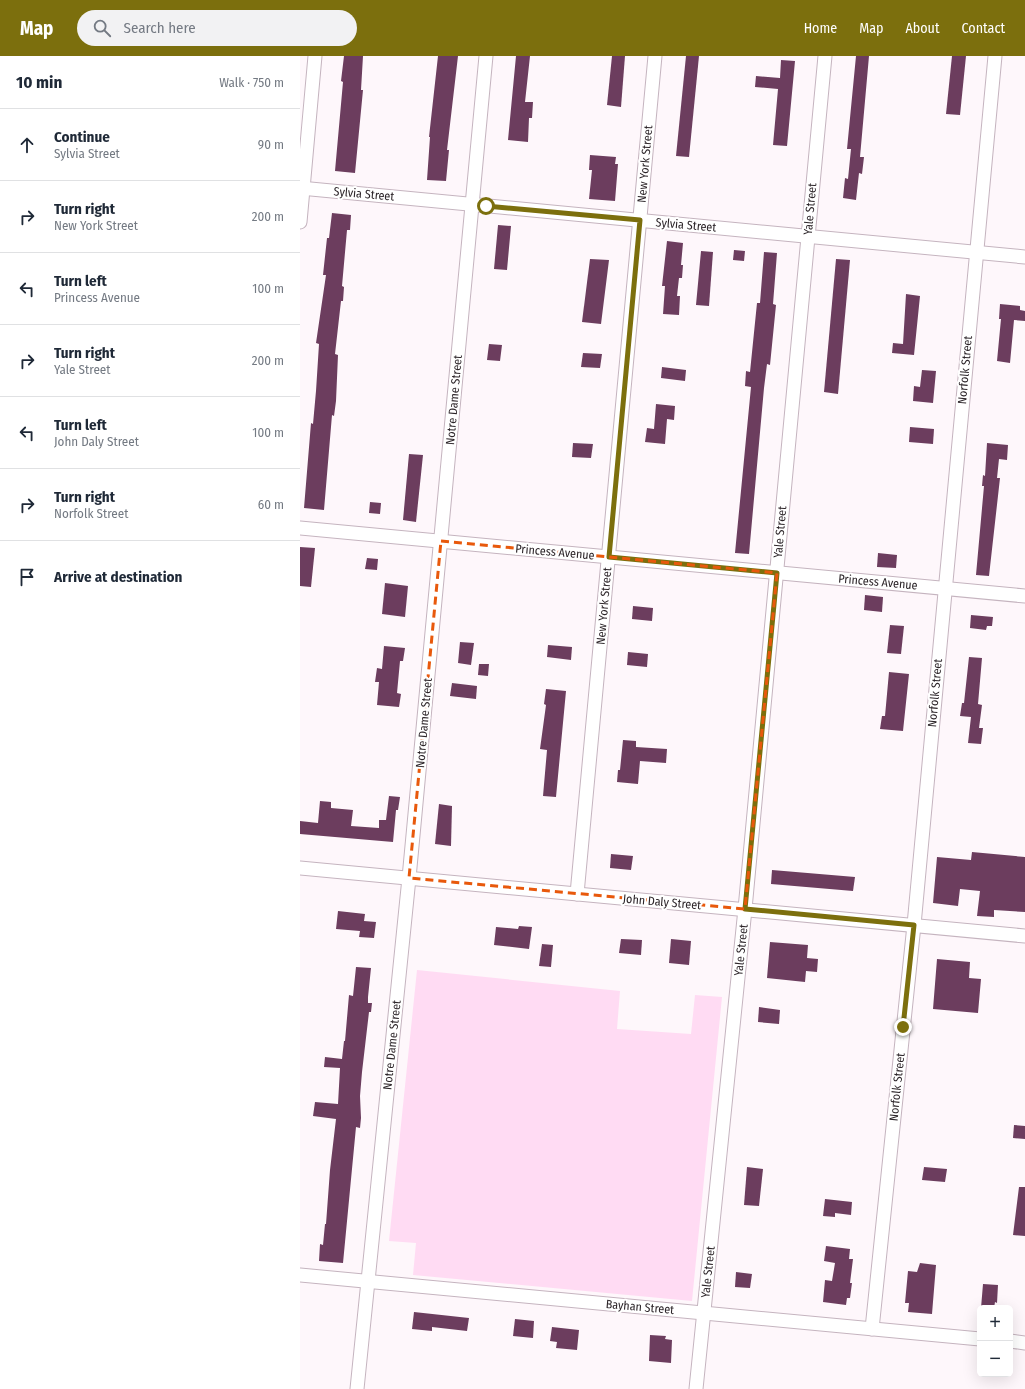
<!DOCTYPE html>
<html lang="en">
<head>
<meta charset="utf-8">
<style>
	body { margin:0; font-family:"Fira Sans Condensed",sans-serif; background:#f2f2f3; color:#1f2937 }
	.controls { position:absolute; right:12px; bottom:12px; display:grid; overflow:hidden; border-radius:6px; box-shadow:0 4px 16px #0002 }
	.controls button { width:36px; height:36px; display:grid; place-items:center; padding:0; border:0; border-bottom:1px solid #e0e1e3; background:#fff; color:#1f2937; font:20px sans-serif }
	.stop { position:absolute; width:12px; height:12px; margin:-9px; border:3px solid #7c6f0d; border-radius:50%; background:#fff }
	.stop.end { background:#7c6f0d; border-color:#fff; box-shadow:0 1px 4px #0008 }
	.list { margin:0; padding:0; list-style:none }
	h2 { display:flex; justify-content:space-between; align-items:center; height:52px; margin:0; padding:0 16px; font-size:17px }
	h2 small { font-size:13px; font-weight:400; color:#747a83 }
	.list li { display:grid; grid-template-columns:26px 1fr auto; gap:12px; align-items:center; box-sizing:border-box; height:72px; padding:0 16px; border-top:1px solid #e0e1e3 }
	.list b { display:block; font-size:15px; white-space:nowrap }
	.list p { margin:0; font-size:13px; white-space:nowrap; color:#747a83 }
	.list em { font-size:13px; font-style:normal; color:#747a83 }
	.icon { flex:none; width:22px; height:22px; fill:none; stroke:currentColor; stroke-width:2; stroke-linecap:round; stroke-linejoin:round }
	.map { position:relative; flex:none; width:725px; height:1333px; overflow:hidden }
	header { display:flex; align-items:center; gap:24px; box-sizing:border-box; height:56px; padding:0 20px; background:#7c6f0d; color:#fff }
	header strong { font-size:19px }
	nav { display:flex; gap:22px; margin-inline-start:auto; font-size:14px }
	.search { width:280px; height:36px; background:#f2f2f3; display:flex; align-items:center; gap:10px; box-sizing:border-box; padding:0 14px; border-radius:22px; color:#747a83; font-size:15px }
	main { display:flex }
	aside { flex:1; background:#fff }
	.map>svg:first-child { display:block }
	.green { fill:#ffdbf3 }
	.building { fill:#6c3d5e }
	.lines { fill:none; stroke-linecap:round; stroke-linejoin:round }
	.minor-casing { stroke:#c5b4bf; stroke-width:15 }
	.minor { stroke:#fff; stroke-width:13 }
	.route { stroke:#7c6f0d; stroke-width:5 }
	.marked { fill:none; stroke:#e8590c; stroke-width:3; stroke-dasharray:8 5; stroke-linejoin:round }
	.labels { text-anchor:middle; stroke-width:4; stroke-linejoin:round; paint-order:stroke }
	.street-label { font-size:12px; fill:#2c2529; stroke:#fff }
</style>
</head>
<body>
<header>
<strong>Map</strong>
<div class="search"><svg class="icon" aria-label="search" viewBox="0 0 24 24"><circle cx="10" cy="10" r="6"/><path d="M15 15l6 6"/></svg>Search here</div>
<nav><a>Home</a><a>Map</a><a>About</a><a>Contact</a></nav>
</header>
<main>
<aside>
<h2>10 min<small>Walk · 750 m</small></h2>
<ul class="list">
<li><svg class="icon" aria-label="ahead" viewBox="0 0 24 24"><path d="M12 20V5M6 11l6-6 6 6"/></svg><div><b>Continue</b><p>Sylvia Street</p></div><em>90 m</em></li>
<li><svg class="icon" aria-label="right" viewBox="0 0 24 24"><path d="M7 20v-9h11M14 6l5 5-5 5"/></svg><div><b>Turn right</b><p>New York Street</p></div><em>200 m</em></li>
<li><svg class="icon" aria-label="left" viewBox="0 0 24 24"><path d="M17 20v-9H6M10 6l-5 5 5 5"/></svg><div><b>Turn left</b><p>Princess Avenue</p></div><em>100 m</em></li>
<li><svg class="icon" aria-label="right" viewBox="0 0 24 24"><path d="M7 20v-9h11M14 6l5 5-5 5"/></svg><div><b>Turn right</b><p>Yale Street</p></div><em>200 m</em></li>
<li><svg class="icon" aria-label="left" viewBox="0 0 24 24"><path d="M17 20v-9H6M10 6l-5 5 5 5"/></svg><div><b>Turn left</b><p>John Daly Street</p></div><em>100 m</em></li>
<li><svg class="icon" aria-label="right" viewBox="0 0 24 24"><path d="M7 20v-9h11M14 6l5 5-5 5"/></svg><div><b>Turn right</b><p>Norfolk Street</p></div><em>60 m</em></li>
<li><svg class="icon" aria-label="arrive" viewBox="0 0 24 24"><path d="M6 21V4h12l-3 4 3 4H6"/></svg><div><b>Arrive at destination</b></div></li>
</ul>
</aside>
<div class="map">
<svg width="725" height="1333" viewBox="0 0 725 1333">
	<rect width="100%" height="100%" fill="#fef7fb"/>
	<polygon class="green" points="117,914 320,935 317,973 391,978 395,939 422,941 392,1245 113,1219 116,1187 89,1185"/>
	<g class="building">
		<polygon points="44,0 63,0 61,34 63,34 55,117 35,115 43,26 41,25"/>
		<polygon points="138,0 158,0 147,94 149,94 146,125 127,124 130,81 129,81"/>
		<polygon points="216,0 230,0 225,46 233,46 232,62 229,62 228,86 208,84"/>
		<polygon points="312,0 325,0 321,51 307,49"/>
		<polygon points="386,0 399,0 389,101 376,100"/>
		<polygon points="556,0 569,0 560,101 564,101 562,118 559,117 556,144 543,142 545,122 548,123 551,93 547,93"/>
		<polygon points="652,0 666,0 660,59 646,58"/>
		<polygon points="481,4 495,5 487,90 473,89 478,33 455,31 456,20 480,22"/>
		<polygon points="290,99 316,101 315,108 318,108 315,145 289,143 292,114 289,114"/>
		<polygon points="32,157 51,159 50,174 47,174 42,230 44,231 43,245 41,245 35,298 38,299 36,345 34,360 32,359 24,454 4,452 11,367 13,368 16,335 19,288 16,287 26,219 23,219 27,182 29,182"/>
		<polygon points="198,169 211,170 207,214 194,213"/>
		<polygon points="367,185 383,187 381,209 383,209 382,222 379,222 377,240 380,240 379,259 363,258 365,230 362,230"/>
		<polygon points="434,194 445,195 444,205 433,204"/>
		<polygon points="401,195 413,196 409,250 396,249"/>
		<polygon points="464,196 477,197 473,248 476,249 470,309 467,308 464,332 449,498 435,497 451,331 445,330 446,315 450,316 457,247 460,247"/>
		<polygon points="290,203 309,204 301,268 282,266"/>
		<polygon points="536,203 550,204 538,338 524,336"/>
		<polygon points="606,238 620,240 614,299 592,297 593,287 603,288"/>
		<polygon points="700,248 720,250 720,254 725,255 725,265 714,264 710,307 697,305 701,263 699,263"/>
		<polygon points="189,288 202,289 200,305 187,304"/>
		<polygon points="283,297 302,298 300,312 281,311"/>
		<polygon points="362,311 386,314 385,325 361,322"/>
		<polygon points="622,314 636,315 633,347 613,345 614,330 620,331"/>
		<polygon points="356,348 375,350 374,364 367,363 365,388 345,386 347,372 354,373"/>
		<polygon points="610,371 634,373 633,388 609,386"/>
		<polygon points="273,387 293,388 291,402 272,401"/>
		<polygon points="687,387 708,389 707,404 699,403 697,422 700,422 689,520 676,519 684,430 682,430 683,419 685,420"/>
		<polygon points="109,398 123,399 116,466 103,464"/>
		<polygon points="70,446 81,447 80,458 69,457"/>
		<polygon points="0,491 15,492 11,531 0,530"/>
		<polygon points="578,497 597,499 596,512 577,511"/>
		<polygon points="67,502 78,503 77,514 65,513"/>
		<polygon points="85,527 108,530 105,561 82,558"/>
		<polygon points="565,539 583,541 582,556 564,554"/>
		<polygon points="333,550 353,552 352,565 332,563"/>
		<polygon points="671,559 693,561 692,570 687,570 686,574 670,572"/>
		<polygon points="590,569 604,570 601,598 587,597"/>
		<polygon points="160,586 174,587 171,609 158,607"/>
		<polygon points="248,589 272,591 271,604 247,601"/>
		<polygon points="84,590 105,592 103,605 100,605 97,637 101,638 99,651 77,649 79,626 75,626 77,612 82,613"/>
		<polygon points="328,596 348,598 347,611 327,609"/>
		<polygon points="669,601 682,602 678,648 682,649 679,672 683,672 681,688 668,687 671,661 660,660 662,647 664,647"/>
		<polygon points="179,608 189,608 188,620 178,619"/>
		<polygon points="589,616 609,618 603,675 580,673 582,660 585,660"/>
		<polygon points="152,627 177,630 176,643 150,640"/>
		<polygon points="246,633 266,635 256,741 243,740 247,694 240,693 246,649 244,648"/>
		<polygon points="323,684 336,685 336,691 367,693 366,707 340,705 338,728 317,726 318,714 320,714"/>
		<polygon points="89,740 100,741 98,754 96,754 93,786 0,778 0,765 18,767 20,745 31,746 31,752 53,754 51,770 79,772 79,764 86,764"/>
		<polygon points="139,748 152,750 151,790 135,788"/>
		<polygon points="672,796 725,801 725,856 694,854 694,861 677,860 680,835 660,833 658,850 633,847 637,801 671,804"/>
		<polygon points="311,798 333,800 331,814 310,812"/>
		<polygon points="472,814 555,821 553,835 471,828"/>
		<polygon points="38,855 65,858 64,865 76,866 74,882 59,881 60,875 36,873"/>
		<polygon points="219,870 232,871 229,893 194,889 196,871 218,873"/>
		<polygon points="321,883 342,884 341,899 319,897"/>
		<polygon points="371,883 391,885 389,909 369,907"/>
		<polygon points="470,886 508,889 507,902 518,903 517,916 506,915 505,926 467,922"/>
		<polygon points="242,888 253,889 251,911 239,910"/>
		<polygon points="637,903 670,906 669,922 681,923 678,957 633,953"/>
		<polygon points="56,911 71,912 68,941 68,947 72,947 71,956 69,956 62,1016 60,1040 61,1062 60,1072 56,1071 43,1207 19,1205 20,1188 23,1189 25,1168 26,1168 30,1114 36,1063 13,1060 15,1046 38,1048 40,1012 24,1011 25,1001 42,1003 44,985 45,985 49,939 53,940"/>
		<polygon points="459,951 480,954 479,968 458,966"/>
		<polygon points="714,1069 725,1070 725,1083 713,1082"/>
		<polygon points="447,1111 463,1113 459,1150 444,1149"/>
		<polygon points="624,1111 647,1113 645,1126 622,1124"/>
		<polygon points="719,1131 725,1131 725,1180 713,1179"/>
		<polygon points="525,1143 552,1146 551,1159 535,1157 535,1161 523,1160"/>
		<polygon points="526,1190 550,1193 549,1203 553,1203 550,1227 552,1227 550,1242 547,1242 546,1249 523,1246 525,1224 532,1225 535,1207 524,1205"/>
		<polygon points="620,1207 636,1209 632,1258 608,1256 609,1247 605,1247 608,1215 617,1216"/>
		<polygon points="436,1216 452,1218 450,1232 435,1231"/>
		<polygon points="683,1228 698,1229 697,1247 695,1246 694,1252 681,1252"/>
		<polygon points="114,1256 169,1262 167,1275 132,1271 132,1275 112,1273"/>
		<polygon points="215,1263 234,1265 233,1282 213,1280"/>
		<polygon points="252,1271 279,1274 277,1294 256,1292 257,1286 250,1285"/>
		<polygon points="350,1279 366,1280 365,1283 372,1284 371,1307 349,1305"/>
	</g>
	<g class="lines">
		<defs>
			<g id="minor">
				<polyline points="0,132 725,201"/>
				<polyline points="0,166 15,0"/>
				<polyline points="0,472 725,540"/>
				<polyline points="0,812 725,880"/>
				<polyline points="277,838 355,0"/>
				<polyline points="0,1219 680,1283"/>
				<polyline points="572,1273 614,869 695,0"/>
				<polyline points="710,1285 725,1287"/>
				<polyline points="57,1333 109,822 186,0"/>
				<polyline points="396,1333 445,853 525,0"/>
			</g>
		</defs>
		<use href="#minor" class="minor-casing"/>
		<use href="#minor" class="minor"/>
	</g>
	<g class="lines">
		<polyline class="route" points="186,150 340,164 309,501 477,517 445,853 614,869 603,971"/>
	</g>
	<path class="marked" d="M 141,485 L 477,517 L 445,853 L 109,822 Z"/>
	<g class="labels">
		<g class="street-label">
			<text transform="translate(345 108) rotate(-85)" y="4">New York Street</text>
			<text transform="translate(64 138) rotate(5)" y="4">Sylvia Street</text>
			<text transform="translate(510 153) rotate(-85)" y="4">Yale Street</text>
			<text transform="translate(386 169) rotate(5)" y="4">Sylvia Street</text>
			<text transform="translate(665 314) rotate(-85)" y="4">Norfolk Street</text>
			<text transform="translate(154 344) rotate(-85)" y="4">Notre Dame Street</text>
			<text transform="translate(480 476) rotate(-85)" y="4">Yale Street</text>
			<text transform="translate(255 496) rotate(5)" y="4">Princess Avenue</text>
			<text transform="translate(578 526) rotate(5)" y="4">Princess Avenue</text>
			<text transform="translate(304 550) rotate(-85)" y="4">New York Street</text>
			<text transform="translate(635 637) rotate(-85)" y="4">Norfolk Street</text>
			<text transform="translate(124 667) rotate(-85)" y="4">Notre Dame Street</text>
			<text transform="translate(362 846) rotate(5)" y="4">John Daly Street</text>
			<text transform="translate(441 894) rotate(-84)" y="4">Yale Street</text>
			<text transform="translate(92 989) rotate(-84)" y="4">Notre Dame Street</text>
			<text transform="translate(597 1031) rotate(-84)" y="4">Norfolk Street</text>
			<text transform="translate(408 1216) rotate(-84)" y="4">Yale Street</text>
			<text transform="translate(340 1251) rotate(5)" y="4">Bayhan Street</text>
		</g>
	</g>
</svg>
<div class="controls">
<button>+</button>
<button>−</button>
</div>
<div class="stop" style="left:186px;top:150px"></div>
<div class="stop end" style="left:603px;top:971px"></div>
</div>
</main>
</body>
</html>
